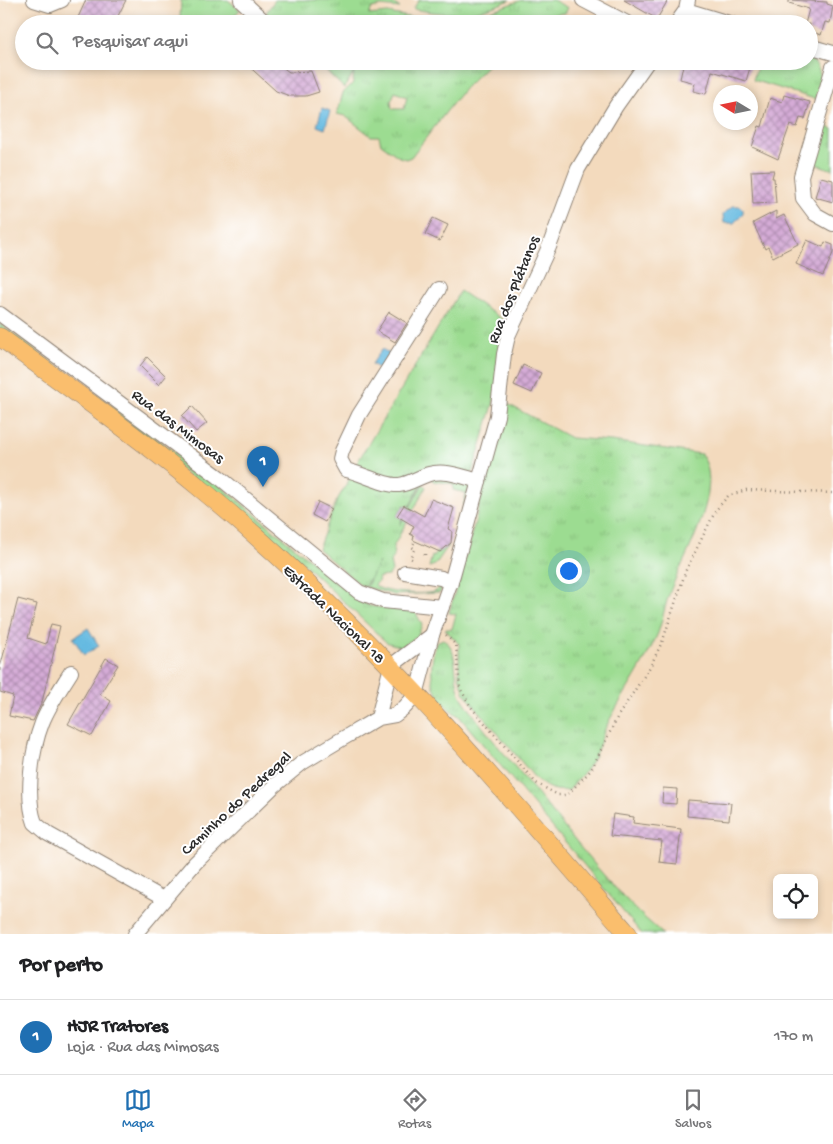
<!DOCTYPE html>
<html lang="pt">
<head>
<meta charset="utf-8">
<style>
	body { margin:0; font-family:"Gochi Hand",sans-serif; background:#f6f6f6; color:#202124 }
	.controls { position:absolute; right:15px; bottom:15px; display:grid; overflow:hidden; border-radius:8px; box-shadow:0 2px 8px #0003 }
	.controls button { width:45px; height:45px; display:grid; place-items:center; padding:0; border:0; border-bottom:1px solid #e0e0e0; background:#fff; color:#202124; font:25px sans-serif }
	.compass { position:absolute; left:713px; top:85px; width:45px; height:45px; border-radius:50%; background:#fff; box-shadow:0 2px 8px #0003; rotate:280deg }
	.you { position:absolute; left:568px; top:570px; width:18px; height:18px; margin:-12px; border:4px solid #fff; border-radius:50%; background:#1a73e8; box-shadow:0 0 0 8px #1a73e833 }
	.badge { display:grid; place-items:center; width:32px; height:32px; border-radius:50%; background:#1f6fb2; color:#fff; font-size:16px; font-weight:700 }
	.pin { position:absolute; translate:-50% -41px; filter:drop-shadow(0 1px 2px #0008) }
	.pin::after { content:''; position:absolute; top:26px; width:18px; height:15px; background:inherit; clip-path:polygon(0 0,100% 0,50% 100%) }
	.list { margin:0; padding:0; list-style:none }
	h2 { display:flex; justify-content:space-between; align-items:center; height:65px; margin:0; padding:0 20px; font-size:21px }
	h2 small { font-size:16px; font-weight:400; color:#757577 }
	.list li { display:grid; grid-template-columns:32px 1fr auto; gap:15px; align-items:center; box-sizing:border-box; height:75px; padding:0 20px; border-top:1px solid #e0e0e0 }
	.list b { display:block; font-size:19px; white-space:nowrap }
	.list p { margin:0; font-size:16px; white-space:nowrap; color:#757577 }
	.list em { font-size:16px; font-style:normal; color:#757577 }
	.icon { flex:none; width:28px; height:28px; fill:none; stroke:currentColor; stroke-width:2; stroke-linecap:round; stroke-linejoin:round }
	.map { position:relative; flex:none; width:833px; height:934px; overflow:hidden }
	.search { position:absolute; background:#fff; box-shadow:0 2px 8px #0003; left:15px; right:15px; top:15px; height:55px; display:flex; align-items:center; gap:12px; box-sizing:border-box; padding:0 18px; border-radius:28px; color:#757577; font-size:19px }
	.sheet { height:140px; background:#fff }
	nav { display:flex; justify-content:space-around; align-items:center; box-sizing:border-box; height:70px; border-top:1px solid #e0e0e0; background:#fff; font-size:14px; color:#757577 }
	nav a { display:grid; justify-items:center; gap:2px }
	nav .on { color:#1f6fb2 }
	.map>svg:first-child { display:block }
	.grass { fill:url(#grass-tufts); stroke:#64845e; fill-rule:evenodd }
	.water { fill:#65bae1; stroke:#487286 }
	.building { fill:url(#building-cross-hatch) }
	.lines { fill:none; stroke-linecap:round; stroke-linejoin:round }
	.minor-casing { stroke:#8f8274; stroke-width:16 }
	.major-casing { stroke:#8f8274; stroke-width:19 }
	.path { stroke:#8f8274; stroke-width:2.5; stroke-dasharray:1 4; stroke-linecap:butt }
	.minor { stroke:#fff; stroke-width:14 }
	.major { stroke:#fabe6d; stroke-width:18 }
	.labels { text-anchor:middle; stroke-width:4; stroke-linejoin:round; paint-order:stroke }
	.street-label { font-size:16px; fill:#2b2b2b; stroke:#fff }
</style>
</head>
<body>
<div class="map">
<svg width="833" height="934" viewBox="0 0 833 934">
	<defs>
		<pattern id="grass-tufts" width="24" height="20" patternUnits="userSpaceOnUse" patternTransform="scale(1.25)"><rect width="24" height="20" fill="#9cdc91"/><path d="M3 7l-1-3M5 7V3M7 7l1-3M15 17l-1-3M17 17v-4M19 17l1-3" fill="none" stroke="#87bd7d"/></pattern>
		<pattern id="building-cross-hatch" width="8" height="8" patternUnits="userSpaceOnUse" patternTransform="scale(1.25)"><rect width="8" height="8" fill="#d5acd7"/><path d="M0 0l8 8M0 8l8-8" fill="none" stroke="#ad8caf"/></pattern>
	</defs>
	<rect width="100%" height="100%" fill="#fff"/>
	<filter id="ink" filterUnits="userSpaceOnUse"><feTurbulence type="fractalNoise" baseFrequency=".02" numOctaves="2"/><feDisplacementMap in="SourceGraphic" scale="10" xChannelSelector="R" yChannelSelector="G"/><feConvolveMatrix kernelMatrix="1 2 1 2 8 2 1 2 1" color-interpolation-filters="sRGB"/></filter>
	<filter id="wash" filterUnits="userSpaceOnUse"><feTurbulence type="fractalNoise" baseFrequency=".0096" numOctaves="4" result="noise"/><feDisplacementMap in="SourceGraphic" scale="20" xChannelSelector="R" yChannelSelector="G"/><feGaussianBlur stdDeviation="1.12" result="paint"/><feColorMatrix in="noise" values="0 0 0 0 0 0 0 0 0 0 0 0 0 0 0 0 0 1.4 0 .05"/><feComposite in="paint" operator="in"/></filter>
	<g filter="url(#wash)">
		<rect width="100%" height="100%" fill="#f3dabd"/>
		<g class="grass">
			<polygon points="181,0 228,0 240,10 231,18 239,24 185,24 180,19"/>
			<polygon points="275,0 389,0 400,8 381,6 372,8 369,15 388,13 418,19 420,24 278,24 266,13"/>
			<path d="M 419,0 L 510,0 C 471,17 453,16 413,9 Z"/>
			<polygon points="522,0 553,0 568,8 565,13 556,14 541,24 431,24 437,20 465,20"/>
			<path d="M 809,58 C 825,69 820,83 815,99 L 753,80 L 759,61 L 809,61 Z"/>
			<path d="M 316,61 L 492,61 L 464,89 L 411,157 L 406,159 L 399,157 L 381,144 L 379,136 L 371,136 L 345,116 L 337,114 L 343,93 L 353,83 L 354,72 L 344,88 ZM 395,92 L 407,97 L 404,109 L 392,109 L 391,101 Z"/>
			<polygon points="826,126 833,129 833,170 813,163"/>
			<polygon points="460,291 508,323 493,405 471,476 395,481 354,468"/>
			<polygon points="0,324 217,483 357,599 370,606 416,613 422,625 417,637 401,647 386,642 299,559 0,333"/>
			<path d="M 504,402 L 571,438 L 611,441 L 701,454 C 726,487 684,557 671,589 C 665,603 663,619 658,633 C 645,663 626,690 610,719 C 603,731 600,745 594,757 C 588,769 577,780 569,790 C 554,792 546,788 535,778 L 465,694 L 459,676 L 459,644 L 445,629 L 452,629 L 456,614 L 449,613 L 477,515 Z"/>
			<path d="M 352,475 L 368,478 L 427,479 L 421,485 L 409,507 L 404,505 L 397,516 L 402,519 L 400,525 L 423,484 L 426,487 L 393,547 L 394,557 L 390,562 L 392,571 L 388,576 L 379,577 L 378,582 L 375,585 C 380,593 427,596 436,591 C 438,590 439,587 442,586 L 440,593 L 394,595 L 366,587 L 379,562 L 364,588 L 318,549 L 336,502 Z"/>
			<polygon points="433,476 470,484 457,535 466,493 453,490 454,484 433,481 431,477"/>
			<polygon points="449,545 435,565 429,567 432,556 434,557 437,551 440,552"/>
			<path d="M 443,639 C 462,651 450,681 464,701 C 486,734 514,765 539,796 C 578,844 616,895 663,934 L 642,934 L 459,716 C 429,697 428,674 436,642 Z"/>
		</g>
		<g class="water">
			<polygon points="322,108 330,111 325,129 317,126"/>
			<polygon points="732,206 739,206 743,209 743,213 734,223 724,223 723,215"/>
			<polygon points="382,349 390,354 380,369 372,364"/>
			<polygon points="88,628 99,646 84,655 73,638"/>
		</g>
		<g id="blocks">
			<g class="building">
				<polygon points="86,0 126,0 114,24 75,24"/>
				<polygon points="624,0 668,0 657,19"/>
				<polygon points="789,0 827,2 827,4 833,6 830,23 825,22 821,35 809,31 809,24 805,24 809,9 789,3"/>
				<polygon points="243,61 274,61 289,72 311,71 319,92 306,96 290,96 276,91"/>
				<polygon points="684,61 752,61 746,81 712,71 706,94 693,91 695,83 680,79"/>
				<polygon points="784,95 810,102 805,119 800,118 797,127 790,125 778,159 752,147 759,126 762,127 770,98 782,102"/>
				<polygon points="774,170 772,178 774,178 776,203 753,204 751,171"/>
				<polygon points="821,177 833,180 833,202 815,197"/>
				<polygon points="776,211 776,219 784,215 798,244 773,257 768,247 765,249 753,223"/>
				<polygon points="433,218 448,225 440,241 425,234"/>
				<polygon points="807,240 823,247 825,242 833,245 833,253 823,276 796,264"/>
				<polygon points="389,312 407,323 395,342 377,331"/>
				<polygon points="147,357 166,376 159,385 140,366"/>
				<polygon points="523,365 541,373 532,393 514,385"/>
				<polygon points="192,406 207,423 196,432 182,416"/>
				<polygon points="431,499 454,508 448,529 452,531 451,543 440,552 413,540 414,536 410,534 414,526 397,516 404,505 424,516"/>
				<polygon points="318,502 332,509 325,522 312,515"/>
				<polygon points="18,599 37,604 28,638 46,644 51,624 60,626 42,702 33,721 9,716 13,696 0,692 0,668"/>
				<polygon points="106,658 118,665 100,694 111,701 92,736 68,724"/>
				<polygon points="663,788 677,789 676,804 662,803"/>
				<polygon points="688,800 731,803 729,820 687,816"/>
				<polygon points="613,814 634,817 633,823 681,829 677,864 659,862 662,841 610,836"/>
			</g>
		</g>
	</g>
	<g filter="url(#ink)">
		<use href="#blocks" fill-opacity="0" stroke="#8f8274" stroke-width="1"/>
		<g class="lines">
			<defs>
				<g id="minor">
					<polyline points="34,0 50,5 62,0"/>
					<polyline points="241,0 267,24"/>
					<polyline points="583,0 629,24"/>
					<polyline points="686,10 732,24"/>
					<polyline points="676,24 686,10 688,0"/>
					<polyline points="809,46 833,53"/>
					<polyline points="833,67 801,176 803,198 815,214 833,224"/>
					<path d="M 439,289 L 359,415 L 342,451 L 340,459 L 346,470 C 361,473 385,486 399,485 C 409,484 419,477 429,474 C 445,469 463,477 479,481"/>
					<polyline points="0,314 219,477 359,592 383,601 442,607"/>
					<polyline points="405,572 441,578 451,583"/>
					<path d="M 71,672 C 61,688 49,705 42,723 C 32,749 25,796 35,823 L 48,834 L 164,899"/>
					<polyline points="378,718 391,666 432,635"/>
					<polyline points="135,934 195,863 275,785 302,763 342,739 378,718 395,715 405,707 416,695 432,635 453,575 497,416 504,354 508,336 549,247 578,169 616,106 648,61"/>
				</g>
				<path id="major" d="M 0,337 C 69,388 140,438 206,493 C 363,623 495,780 628,934"/>
			</defs>
			<use href="#minor" class="minor-casing"/>
			<use href="#major" class="major-casing"/>
			<g class="path">
				<polyline points="414,543 412,547 415,549"/>
				<polyline points="425,555 425,553"/>
				<polyline points="412,559 410,558 415,548"/>
				<polyline points="446,635 456,645 460,688 471,707 536,783 558,795 567,795 591,770 618,716 650,667 663,640 686,570 716,510 728,496 746,490 833,493"/>
			</g>
			<use href="#minor" class="minor"/>
			<use href="#major" class="major"/>
		</g>
	</g>
	<g class="labels">
		<g class="street-label">
			<text transform="translate(512 289) rotate(-68)" y="6">Rua dos Plátanos</text>
			<text transform="translate(179 425) rotate(37)" y="6">Rua das Mimosas</text>
			<text transform="translate(335 613) rotate(44)" y="6">Estrada Nacional 18</text>
			<text transform="translate(235 802) rotate(-43)" y="6">Caminho do Pedregal</text>
		</g>
	</g>
</svg>
<div class="controls">
<button><svg class="icon" aria-label="locate" viewBox="0 0 24 24"><circle cx="12" cy="12" r="6"/><path d="M12 2v4M12 18v4M2 12h4M18 12h4"/></svg></button>
</div>
<svg class="compass" viewBox="-18 -18 36 36"><path d="M0-13l5 13h-10z" fill="#e53935"/><path d="M0 13l5-13h-10z" fill="#757577"/></svg>
<div class="you"></div>
<div class="pin badge" style="left:263px;top:487px">1</div>
<div class="search"><svg class="icon" aria-label="search" viewBox="0 0 24 24"><circle cx="10" cy="10" r="6"/><path d="M15 15l6 6"/></svg>Pesquisar aqui</div>
</div>
<section class="sheet">
<h2>Por perto<small></small></h2>
<ul class="list">
<li><span class="badge">1</span><div><b>HJR Tratores</b><p>Loja · Rua das Mimosas</p></div><em>170 m</em></li>
</ul>
</section>
<nav>
<a class="on"><svg class="icon" aria-label="map" viewBox="0 0 24 24"><path d="M3 6l6-2 6 2 6-2v14l-6 2-6-2-6 2zM9 4v14M15 6v14"/></svg>Mapa</a>
<a><svg class="icon" aria-label="directions" viewBox="0 0 24 24"><path d="M12 3l9 9-9 9-9-9zM9 14v-3h6M13 9l2 2-2 2"/></svg>Rotas</a>
<a><svg class="icon" aria-label="saved" viewBox="0 0 24 24"><path d="M7 4h10v16l-5-4-5 4z"/></svg>Salvos</a>
</nav>
</body>
</html>
